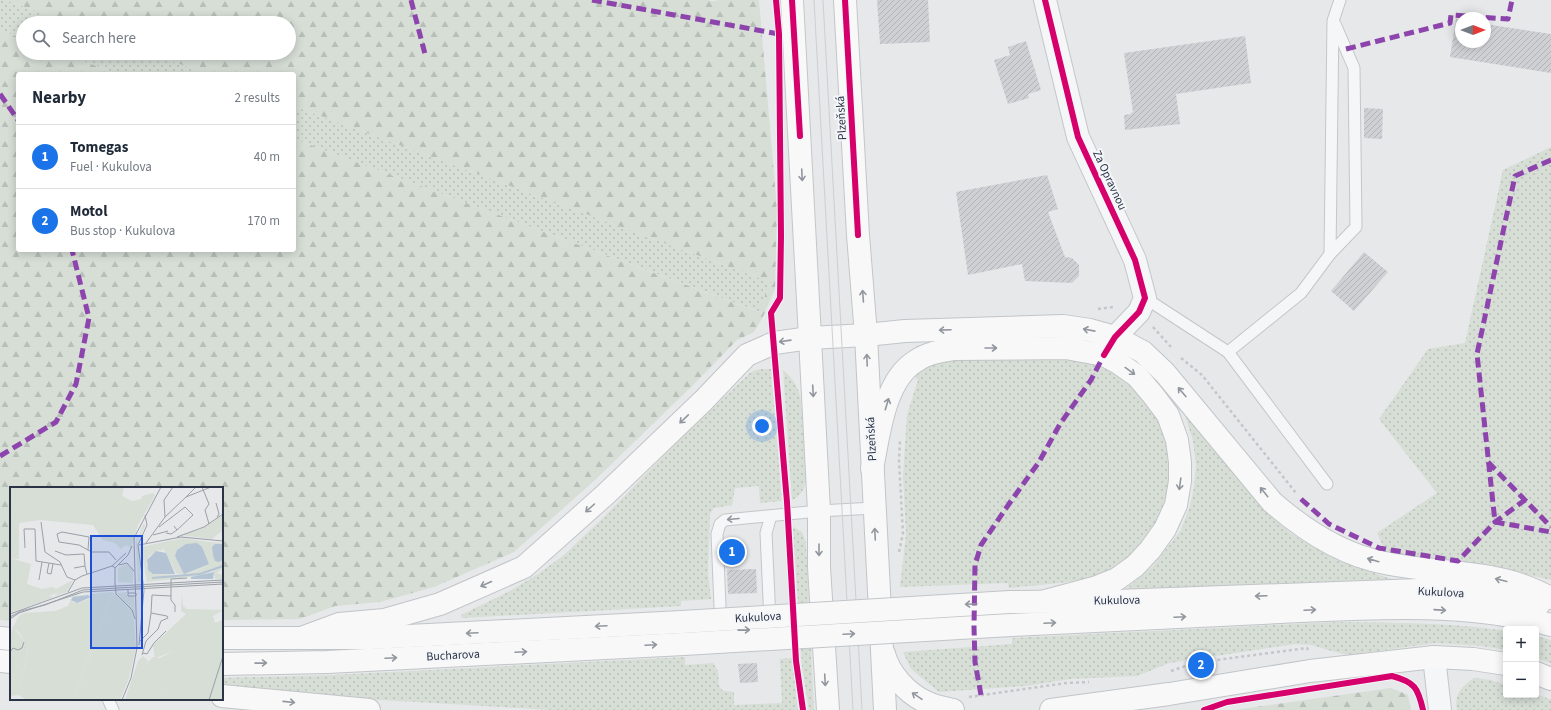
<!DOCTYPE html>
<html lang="en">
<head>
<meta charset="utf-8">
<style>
	body { margin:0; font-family:"Source Sans 3",sans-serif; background:#f6f6f7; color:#1f2937 }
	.controls { position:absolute; right:12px; bottom:12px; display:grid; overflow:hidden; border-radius:4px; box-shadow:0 2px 10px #0003 }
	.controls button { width:36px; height:36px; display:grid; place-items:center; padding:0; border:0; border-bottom:1px solid #e0e1e3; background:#fff; color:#1f2937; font:20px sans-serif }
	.compass { position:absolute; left:1455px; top:12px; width:36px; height:36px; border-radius:50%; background:#fff; box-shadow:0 2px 10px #0003; rotate:90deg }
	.you { position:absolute; left:762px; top:426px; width:14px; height:14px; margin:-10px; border:3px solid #fff; border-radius:50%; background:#1a73e8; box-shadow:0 0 0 6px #1a73e833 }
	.badge { display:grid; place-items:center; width:26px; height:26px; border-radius:50%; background:#1a73e8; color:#fff; font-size:13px; font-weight:700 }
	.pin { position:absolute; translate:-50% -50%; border:2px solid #fff; box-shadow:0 1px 4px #0006 }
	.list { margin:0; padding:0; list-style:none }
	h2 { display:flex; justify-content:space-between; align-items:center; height:52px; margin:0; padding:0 16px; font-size:17px }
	h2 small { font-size:13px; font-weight:400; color:#747a83 }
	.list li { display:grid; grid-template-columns:26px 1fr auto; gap:12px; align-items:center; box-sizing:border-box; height:64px; padding:0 16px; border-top:1px solid #e0e1e3 }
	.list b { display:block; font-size:15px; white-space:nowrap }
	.list p { margin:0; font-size:13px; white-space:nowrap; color:#747a83 }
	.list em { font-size:13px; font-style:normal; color:#747a83 }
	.icon { flex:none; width:22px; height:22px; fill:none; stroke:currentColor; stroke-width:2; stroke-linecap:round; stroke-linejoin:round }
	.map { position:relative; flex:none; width:1551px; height:710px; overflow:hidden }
	.search { position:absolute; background:#fff; box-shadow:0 2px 10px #0003; left:16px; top:16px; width:280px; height:44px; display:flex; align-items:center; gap:10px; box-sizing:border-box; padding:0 14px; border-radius:22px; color:#747a83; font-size:15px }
	.panel { position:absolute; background:#fff; box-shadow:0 2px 10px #0003; left:16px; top:72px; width:280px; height:180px; border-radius:4px }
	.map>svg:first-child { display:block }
	.grass { fill:url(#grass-dots) }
	.forest { fill:url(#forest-firs) }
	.building { fill:url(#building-hatch) }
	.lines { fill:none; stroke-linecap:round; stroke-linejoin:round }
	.service-casing { stroke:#c4c6c8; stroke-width:13 }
	.minor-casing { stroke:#c4c6c8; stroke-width:24 }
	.tertiary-casing { stroke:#c4c6c8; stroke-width:24 }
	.secondary-casing { stroke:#c4c6c8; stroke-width:24 }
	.primary-casing { stroke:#c2c5c8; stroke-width:24 }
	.path { stroke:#c5c6ca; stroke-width:2.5; stroke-dasharray:3 3; stroke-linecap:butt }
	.service { stroke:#f5f6f7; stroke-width:11 }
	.minor { stroke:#f5f6f7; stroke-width:22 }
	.tertiary { stroke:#f5f6f7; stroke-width:22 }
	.secondary { stroke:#f8f8f8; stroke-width:22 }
	.primary { stroke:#f8f8f8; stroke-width:22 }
	.tram { stroke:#cecfd2; stroke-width:1 }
	.primary-bridge-casing { stroke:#c2c5c8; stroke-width:24; stroke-linecap:butt }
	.primary-bridge { stroke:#f8f8f8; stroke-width:22 }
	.quiet { stroke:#8e44ad; stroke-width:5; stroke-dasharray:10 5; stroke-linecap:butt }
	.cycleway-casing { stroke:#f4f6f9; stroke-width:8 }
	.cycleway { stroke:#d6006c; stroke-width:6 }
	.oneway { stroke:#92969e }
	.oneway2 { stroke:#90959e }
	.labels { text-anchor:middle; stroke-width:4; stroke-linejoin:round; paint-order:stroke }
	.street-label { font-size:12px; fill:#2b3445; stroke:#f4f6f9 }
	.inset-river { fill:none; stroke:#b4c4d5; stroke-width:2 }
	.inset-road { fill:none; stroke:#9ba0a8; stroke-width:1 }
	.view { fill:#1d4ed8; fill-opacity:0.15; stroke:#1d4ed8; stroke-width:2 }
	.inset-edge { fill:none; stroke:#2b3445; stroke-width:2 }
</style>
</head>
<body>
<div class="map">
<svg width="1551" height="710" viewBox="0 0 1551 710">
	<defs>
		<pattern id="grass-dots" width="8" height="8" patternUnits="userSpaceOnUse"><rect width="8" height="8" fill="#d6ded6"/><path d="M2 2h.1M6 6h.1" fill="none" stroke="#b8bfb9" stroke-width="1.8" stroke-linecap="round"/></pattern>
		<pattern id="forest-firs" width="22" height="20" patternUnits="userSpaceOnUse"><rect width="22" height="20" fill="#d6ded6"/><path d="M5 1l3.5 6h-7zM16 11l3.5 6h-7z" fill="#b8bfb9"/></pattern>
		<pattern id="building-hatch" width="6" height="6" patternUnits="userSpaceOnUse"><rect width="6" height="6" fill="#ced0d3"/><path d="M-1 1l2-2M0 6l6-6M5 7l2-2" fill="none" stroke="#b1b3b6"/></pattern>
	</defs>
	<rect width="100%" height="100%" fill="#e6e8ea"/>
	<g class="grass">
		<polygon points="0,0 6,0 69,23 23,23 23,39 0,30"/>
		<polygon points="61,53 150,53 207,74 118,74"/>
		<polygon points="294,106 770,282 760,312 294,139"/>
		<polygon points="1551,147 1551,580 1503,569 1387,555 1377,533 1437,493 1379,419 1428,349 1465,343 1503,170"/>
		<path d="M 975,357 C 995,358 1015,358 1035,358 C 1054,359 1074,358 1092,364 C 1105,367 1116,375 1126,383 C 1189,431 1180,519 1120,564 C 1093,584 1041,584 1009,588 L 1008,583 L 900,587 L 906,534 L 903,476 L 907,415 L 918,380 L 912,374 L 935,362 Z"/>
		<polygon points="760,369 771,369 782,501 760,503 759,486 735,488 732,505 714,508 710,514 708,573 711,599 681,601 681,606 462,618 461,615 510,591 538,574 564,555 603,518 689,430 751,372"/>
		<path d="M 783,370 C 793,378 799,388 801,401 L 806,481 C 804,490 800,496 792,500 Z"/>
		<polygon points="1186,418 1189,418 1259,504 1289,532 1306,543 1337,560 1394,580 1120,594 1153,566 1181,530 1190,506 1194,487 1196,465 1193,441"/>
		<polygon points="793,527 802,532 806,543 814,710 809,710 802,666"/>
		<path d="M 1336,622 C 1393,623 1450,622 1506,631 L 1506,650 L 1482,646 L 1435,643 L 1349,655 L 1328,650 L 1312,645 L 1295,644 L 1169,663 L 1137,676 L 1071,679 L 1025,686 L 939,692 L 911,669 L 903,652 L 1012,644 L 1012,638 Z"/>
		<polygon points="1536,636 1551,640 1551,663 1536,658"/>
		<polygon points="685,657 685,665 713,663 718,671 719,686 723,691 734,692 734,705 782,703 780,659 792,658 798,710 552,710 365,699 222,685 222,678 332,675"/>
		<path d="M 1474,678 L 1491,680 L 1506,685 L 1506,695 L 1536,694 L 1549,699 L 1551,699 L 1551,710 L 1457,710 C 1454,694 1461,687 1474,678 Z"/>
	</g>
	<g class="forest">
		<polygon points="6,0 706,0 714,1 719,0 759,0 777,209 775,289 762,319 754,332 737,340 690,388 594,481 514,552 434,587 380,602 335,606 300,619 222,620 222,488 11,488 11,621 0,620 0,30 23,39 23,53 61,53 118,74 18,74 18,250 294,250 294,139 759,312 770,282 294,106 294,74 207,74 150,53 289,53 289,23 69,23"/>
		<polygon points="1391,688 1408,695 1411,710 1235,710"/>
	</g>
	<g class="building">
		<polygon points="877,0 928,0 930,42 880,44"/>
		<polygon points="1456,19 1461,20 1461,42 1485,42 1485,24 1551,34 1551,73 1450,57"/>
		<polygon points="1245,36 1251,83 1176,94 1180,124 1125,130 1124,115 1131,114 1131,113 1133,112 1124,53"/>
		<polygon points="1026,41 1041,90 1028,94 1029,98 1008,104 994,60 1010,55 1008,47"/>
		<polygon points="1364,108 1383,109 1382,139 1364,138"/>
		<polygon points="1047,175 1058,209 1048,212 1065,257 1072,258 1079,265 1079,276 1072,283 1025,281 1022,264 968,275 956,192"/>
		<polygon points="1364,252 1388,272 1354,311 1331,291"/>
		<polygon points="756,569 757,593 728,594 727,570"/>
		<polygon points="757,663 758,682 740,683 738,664"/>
	</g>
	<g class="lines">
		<defs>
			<g id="service">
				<polyline points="1330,254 1356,227 1354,68 1335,24"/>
				<polyline points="1145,298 1228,352 1327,484"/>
				<polyline points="1228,352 1301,293 1330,254 1333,21 1340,0"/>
				<polyline points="770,621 766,533 771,516"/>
				<polyline points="748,630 721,630 717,534 720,524 725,520 819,511 874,508"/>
				<polyline points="108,699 113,710"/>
			</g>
			<polyline id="minor" points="1045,0 1078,137 1135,260 1145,298 1139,312 1115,337 1105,353"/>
			<polyline id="tertiary" points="1434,657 1440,710"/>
			<g id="secondary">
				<polyline points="792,0 810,338"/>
				<polyline points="845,0 858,235 866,335"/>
			</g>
			<g id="primary">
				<polyline points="866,335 885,710"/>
				<polyline points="810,338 819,511 819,567 828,710"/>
				<path d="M 872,469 C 879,435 884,380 916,361 C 927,353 941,351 954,349 L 1066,348 L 1104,355 L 1117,362 L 1137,376 L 1153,395 L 1168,415 L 1177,440 L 1180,462 L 1180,481 L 1176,505 L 1165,529 L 1150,550 L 1135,566 L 1117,579 L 1097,587 L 1045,601"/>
				<polyline points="1010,602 1116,601 1419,590 1493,596 1539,604"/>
				<path d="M 1011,625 C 1101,621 1191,616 1280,612 C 1368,608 1466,601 1551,625"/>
				<path d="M 304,637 L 339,624 L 384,620 L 440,604 L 524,567 L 606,494 L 703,401 L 747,355 L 774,343 L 810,338 L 866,335 L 905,331 L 1063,326 L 1090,330 L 1115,337 L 1143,352 L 1165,373 L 1272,502 C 1304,530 1342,555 1385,563 C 1423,571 1462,571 1500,579 C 1517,582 1535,590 1551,598"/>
				<polyline points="0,638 11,639"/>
				<polyline points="222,638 370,638 682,622"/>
				<path d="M 884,654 C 889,674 908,694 926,702 C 934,706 944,708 953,710"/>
				<polyline points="0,661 11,662"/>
				<polyline points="222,664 327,662 684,644"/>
				<polyline points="1536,673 1551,679"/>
				<polyline points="222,696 369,710"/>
				<polyline points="1051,710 1169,694 1310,671 1434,657 1473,659 1506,664"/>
			</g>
		</defs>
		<use href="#service" class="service-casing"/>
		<use href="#minor" class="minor-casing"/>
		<use href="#tertiary" class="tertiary-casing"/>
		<use href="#secondary" class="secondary-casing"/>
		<use href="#primary" class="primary-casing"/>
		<g class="path">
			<polyline points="1098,309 1113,307"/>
			<polyline points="772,321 771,313 780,298 781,222"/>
			<polyline points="1153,327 1171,347"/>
			<polyline points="1181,358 1202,375 1296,493"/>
			<polyline points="899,552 903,533 899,461 900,440"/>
			<polyline points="1171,671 1194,663 1307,648 1308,650"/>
			<polyline points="1406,681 1416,689"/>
			<polyline points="969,697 1066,683 1089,682"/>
		</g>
		<use href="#service" class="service"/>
		<use href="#minor" class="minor"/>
		<use href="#tertiary" class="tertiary"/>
		<use href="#secondary" class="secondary"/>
		<use href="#primary" class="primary"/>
		<g class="tram">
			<polyline points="814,0 853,710"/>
			<polyline points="823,0 862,710"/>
		</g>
		<defs>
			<g id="primary-bridge">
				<polyline points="682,622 1010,602"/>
				<polyline points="684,644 1011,625"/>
			</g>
		</defs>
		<use href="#primary-bridge" class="primary-bridge-casing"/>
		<use href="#primary-bridge" class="primary-bridge"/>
		<g class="quiet">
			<polyline points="411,0 426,58"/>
			<polyline points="592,0 779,34"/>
			<polyline points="1346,49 1450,23 1451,15 1508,19 1512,0"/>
			<polyline points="0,94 18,120"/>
			<polyline points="1551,160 1515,176 1477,354 1495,522 1551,532"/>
			<polyline points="0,456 56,422 76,384 89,318 72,250"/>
			<polyline points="1488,462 1551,527"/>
			<polyline points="1301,499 1329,524 1379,548 1458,561 1495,522 1525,500"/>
			<polyline points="981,695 975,662 974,627 975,565 981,545 1011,501 1039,462 1060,424 1091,380 1104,355"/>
		</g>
		<defs>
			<g id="cycleway">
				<polyline points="776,0 779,34 781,236 780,298 771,313 787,502 796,661 803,710"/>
				<polyline points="792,0 800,136"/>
				<polyline points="845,0 858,235"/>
				<polyline points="1045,0 1078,137 1135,260 1145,298 1139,312 1115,337 1104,355"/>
				<path d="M 1204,710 L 1227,702 L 1392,676 C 1415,682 1418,688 1423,710"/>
			</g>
		</defs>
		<use href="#cycleway" class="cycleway-casing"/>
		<use href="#cycleway" class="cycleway"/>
	</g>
	<defs><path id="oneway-shaft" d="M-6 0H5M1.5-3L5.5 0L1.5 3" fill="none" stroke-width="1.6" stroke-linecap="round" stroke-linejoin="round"/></defs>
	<g class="oneway">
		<use href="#oneway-shaft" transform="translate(802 175) rotate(87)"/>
		<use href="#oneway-shaft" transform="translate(863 296) rotate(-94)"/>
		<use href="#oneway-shaft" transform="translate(945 330) rotate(178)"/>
		<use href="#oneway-shaft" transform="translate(1089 330) rotate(-169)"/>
		<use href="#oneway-shaft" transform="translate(785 341) rotate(172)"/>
		<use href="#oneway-shaft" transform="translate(991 348)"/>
		<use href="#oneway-shaft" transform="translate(867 360) rotate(-92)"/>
		<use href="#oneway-shaft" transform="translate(1130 371) rotate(36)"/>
		<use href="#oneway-shaft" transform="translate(813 391) rotate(87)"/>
		<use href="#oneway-shaft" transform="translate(1182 392) rotate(-130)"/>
		<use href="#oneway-shaft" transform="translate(887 404) rotate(-73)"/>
		<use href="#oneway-shaft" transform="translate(684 419) rotate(136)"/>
		<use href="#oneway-shaft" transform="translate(1180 484) rotate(98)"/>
		<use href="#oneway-shaft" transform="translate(1264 492) rotate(-129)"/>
		<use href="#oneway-shaft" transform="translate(590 508) rotate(138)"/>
		<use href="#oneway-shaft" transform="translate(875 534) rotate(-93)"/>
		<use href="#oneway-shaft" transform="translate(819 550) rotate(90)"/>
		<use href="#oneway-shaft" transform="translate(1373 560) rotate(-164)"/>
		<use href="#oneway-shaft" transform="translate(1501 580) rotate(-166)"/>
		<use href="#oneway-shaft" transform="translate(486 584) rotate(156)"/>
		<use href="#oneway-shaft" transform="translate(1261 596) rotate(178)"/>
		<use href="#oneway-shaft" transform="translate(971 604) rotate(177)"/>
		<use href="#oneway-shaft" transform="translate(1310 610) rotate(-3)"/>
		<use href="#oneway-shaft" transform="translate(1440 610) rotate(4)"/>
		<use href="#oneway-shaft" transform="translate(1180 617) rotate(-3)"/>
		<use href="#oneway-shaft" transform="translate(1050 623) rotate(-3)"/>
		<use href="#oneway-shaft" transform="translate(601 626) rotate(177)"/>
		<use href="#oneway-shaft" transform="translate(472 633) rotate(177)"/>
		<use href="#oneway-shaft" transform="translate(849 634) rotate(-3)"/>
		<use href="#oneway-shaft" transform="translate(651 645) rotate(-3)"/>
		<use href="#oneway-shaft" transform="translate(521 652) rotate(-3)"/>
		<use href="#oneway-shaft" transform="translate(391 658) rotate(-3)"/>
		<use href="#oneway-shaft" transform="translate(261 663) rotate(-1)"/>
		<use href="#oneway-shaft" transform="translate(825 680) rotate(87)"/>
		<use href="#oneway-shaft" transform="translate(917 696) rotate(-146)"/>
		<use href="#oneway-shaft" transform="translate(289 702) rotate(6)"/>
	</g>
	<g class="oneway2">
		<use href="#oneway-shaft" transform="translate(733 519) rotate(175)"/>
		<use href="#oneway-shaft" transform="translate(744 630) rotate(-1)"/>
	</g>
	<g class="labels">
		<g class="street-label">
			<text transform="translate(841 118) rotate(-93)" y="4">Plzeňská</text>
			<text transform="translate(1110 180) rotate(65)" y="4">Za Opravnou</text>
			<text transform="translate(871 439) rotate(-93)" y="4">Plzeňská</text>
			<text transform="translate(1441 592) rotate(3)" y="4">Kukulova</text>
			<text transform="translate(1117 600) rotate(-1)" y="4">Kukulova</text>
			<text transform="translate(758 617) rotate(-3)" y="4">Kukulova</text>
			<text transform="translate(453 655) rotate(-3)" y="4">Bucharova</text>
		</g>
	</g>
	<g transform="translate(10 487)">
		<rect width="213" height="213" fill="#e6e8ea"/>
		<path d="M 0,0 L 114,0 L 112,9 L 122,14 L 131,12 L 132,9 L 143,6 L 145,8 L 128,38 L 121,61 L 116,58 L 111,62 L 105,56 L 93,53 L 83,38 L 30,33 L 9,36 L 9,72 L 0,71 ZM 134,36 L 135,39 L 127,54 L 131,94 L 128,96 L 126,54 ZM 117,77 L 123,83 L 123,96 L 108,95 L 108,81 ZM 63,93 L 57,105 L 44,109 L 49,105 L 46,102 ZM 117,105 L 116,108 L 124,110 L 125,128 L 107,106 ZM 101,106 L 103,106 L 64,213 L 62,213 ZM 213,146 L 213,213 L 162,213 L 152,207 L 135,190 L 135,178 L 143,170 L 150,171 L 175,158 Z" fill="#d6ded6"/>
		<path d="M 213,28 L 213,43 L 202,52 L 171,48 L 189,43 ZM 163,53 L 152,62 L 153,64 L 148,63 L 139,69 L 136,78 L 143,87 L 175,88 L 186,84 L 199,78 L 199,55 L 213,56 L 210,57 L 205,74 L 213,73 L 213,81 L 207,86 L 213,88 L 213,92 L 205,92 L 203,84 L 189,89 L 137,95 L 131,60 ZM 0,71 L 21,77 L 17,97 L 32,102 L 43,100 L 49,105 L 39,109 L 44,110 L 0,126 ZM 102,105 L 105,107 L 121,124 L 124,134 L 126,161 L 119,191 L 110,213 L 64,213 L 103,107 L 101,106 L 62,213 L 16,213 L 9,208 L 0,209 L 9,207 L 18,161 L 9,145 L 5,142 L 0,146 L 9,129 L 14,126 L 45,124 L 58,119 L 63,109 ZM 78,108 L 80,108 L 79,112 L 67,116 L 62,115 L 68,109 ZM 172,107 L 173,119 L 177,122 L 213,123 L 203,129 L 205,136 L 213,133 L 213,146 L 145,171 L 143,158 L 176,127 L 171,124 ZM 133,169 L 138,174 L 135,178 L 135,190 L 139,190 L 149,199 L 152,207 L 162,213 L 115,213 L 128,174 Z" fill="#d6ded6" fill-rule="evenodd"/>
		<path d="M 5,142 L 18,160 L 9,207 L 0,209 L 0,146 Z" fill="#d6ded6"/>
		<path d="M 172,51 L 199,55 L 199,78 L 175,88 L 166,86 L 151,57 Z" fill="#d6ded6"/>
		<path d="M 187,56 L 192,60 L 199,77 L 174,87 L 165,69 L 167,63 L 176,57 ZM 205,57 L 213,57 L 213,73 L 209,75 L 205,74 L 203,68 L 202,60 ZM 146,64 L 156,66 L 165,87 L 143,87 L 138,83 L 137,73 ZM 204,85 L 203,92 L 181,92 L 181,90 ZM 78,108 L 81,110 L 67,116 L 61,113 L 63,110 Z" fill="#b4c4d5"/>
		<path class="inset-river" d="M 142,91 L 190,87 L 213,79"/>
		<path class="inset-road" d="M 192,0 L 199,17 L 195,23 L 199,37M 176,10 L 186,0M 206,16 L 209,27 L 207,30M 155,30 L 154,13 L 163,0M 31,35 L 35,65 L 50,75 L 57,90 L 65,93M 149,40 L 175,20 L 183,28 L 167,43 L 164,39M 156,46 L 161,47 L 167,43M 143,48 L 158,44M 167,50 L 194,40 L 213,27M 136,56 L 155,30 L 176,10 L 201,0M 129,58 L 171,50 L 213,54M 122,59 L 118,68 L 105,81 L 105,96 L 106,107 L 122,123 L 125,132M 15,61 L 14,42 L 25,42 L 26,74 L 51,78M 78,63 L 79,50 L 52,45 L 47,47 L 49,55 L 69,58 L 78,63 L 82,65 L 99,65 L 106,73M 45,64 L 56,68 L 74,67 L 75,79M 39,76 L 37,86 L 41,87 L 43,77M 109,78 L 117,76 L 124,84M 102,79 L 116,66M 64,81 L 75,79 L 77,87M 29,93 L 32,75M 118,103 L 118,109 L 126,109 L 126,106 L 118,106M 58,105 L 65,93 L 72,89 L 102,79 L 106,81M 165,125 L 165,118 L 161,113 L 161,92 L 177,91M 141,126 L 142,108 L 161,109M 0,127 L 72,101 L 213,93M 0,130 L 11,124 L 35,118 L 73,103 L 213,95M 0,132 L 9,126 L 73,105 L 213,97M 130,154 L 138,146 L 141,126 L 157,129 L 158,131 L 151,134 L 148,142 L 136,154 L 132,168M 129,158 L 134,103 L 128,58 L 137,38 L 135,28M 0,165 L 3,161 L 8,163 L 12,161 L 14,155M 133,166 L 137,167 L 144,156 L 156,144M 112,213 L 121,191 L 127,161 L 124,51 L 151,0M 199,213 L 213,169"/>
		<path class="view" d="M 81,49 L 132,49 L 132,161 L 81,161 Z"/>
		<rect width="213" height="213" class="inset-edge"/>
	</g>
</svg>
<div class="controls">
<button>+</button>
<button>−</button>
</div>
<svg class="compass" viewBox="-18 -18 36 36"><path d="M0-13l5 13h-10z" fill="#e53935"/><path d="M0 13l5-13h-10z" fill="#747a83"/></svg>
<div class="you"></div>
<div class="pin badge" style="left:732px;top:552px">1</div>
<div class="pin badge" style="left:1201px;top:665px">2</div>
<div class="search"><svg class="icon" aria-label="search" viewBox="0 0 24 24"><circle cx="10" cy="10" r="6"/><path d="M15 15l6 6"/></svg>Search here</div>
<section class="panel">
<h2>Nearby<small>2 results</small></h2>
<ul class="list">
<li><span class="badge">1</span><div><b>Tomegas</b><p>Fuel · Kukulova</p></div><em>40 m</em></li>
<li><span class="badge">2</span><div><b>Motol</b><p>Bus stop · Kukulova</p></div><em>170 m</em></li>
</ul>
</section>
</div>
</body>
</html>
